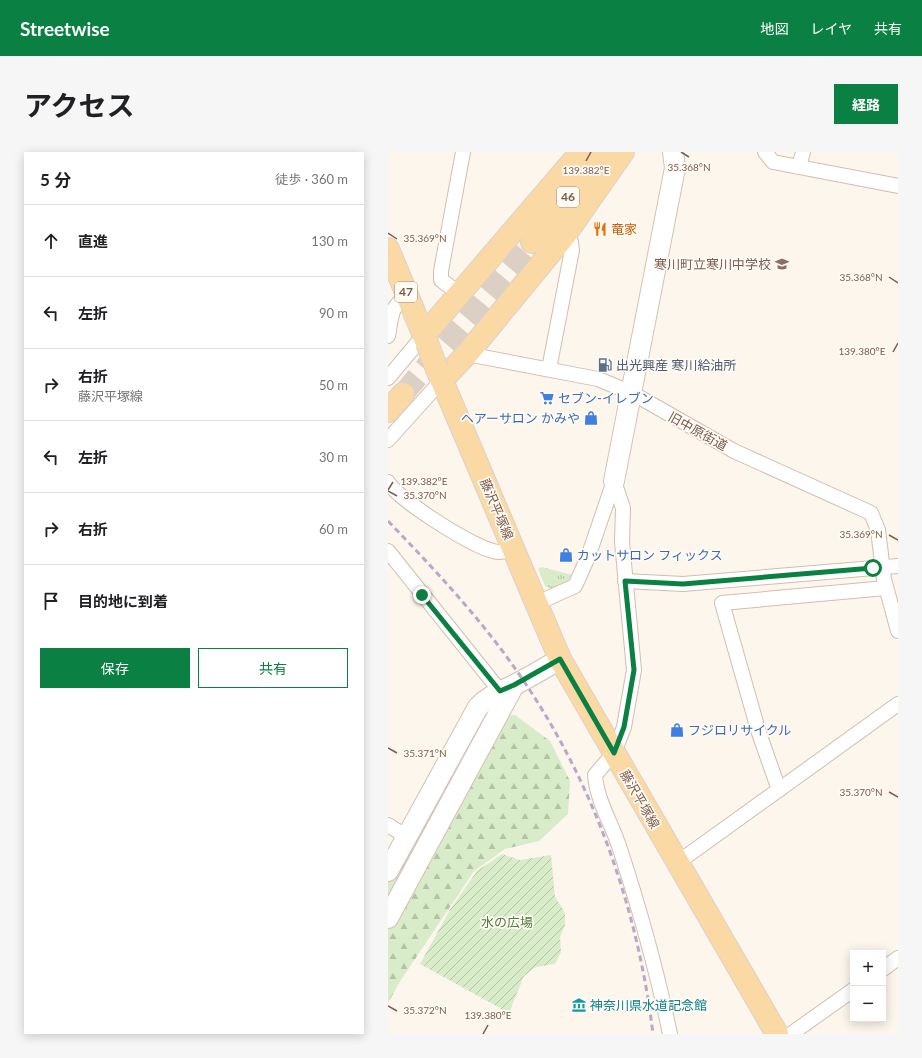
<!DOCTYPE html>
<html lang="ja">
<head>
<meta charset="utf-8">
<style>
	body { margin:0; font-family:Lato,"Noto Sans JP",sans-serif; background:#f6f6f6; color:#202124 }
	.controls { position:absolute; right:12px; bottom:12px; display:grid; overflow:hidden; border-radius:0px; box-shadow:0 2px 10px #0003 }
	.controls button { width:36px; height:36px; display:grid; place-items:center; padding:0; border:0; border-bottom:1px solid #e0e0e0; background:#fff; color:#202124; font:20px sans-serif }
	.stop { position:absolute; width:12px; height:12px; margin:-9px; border:3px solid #0b8043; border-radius:50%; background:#fff }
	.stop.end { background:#0b8043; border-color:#fff; box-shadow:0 1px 4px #0008 }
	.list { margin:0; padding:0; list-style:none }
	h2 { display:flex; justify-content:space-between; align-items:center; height:52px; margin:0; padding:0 16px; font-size:17px }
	h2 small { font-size:13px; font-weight:400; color:#757577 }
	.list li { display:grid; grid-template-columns:26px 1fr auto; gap:12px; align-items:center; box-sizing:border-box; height:72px; padding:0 16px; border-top:1px solid #e0e0e0 }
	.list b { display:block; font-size:15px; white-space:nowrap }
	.list p { margin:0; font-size:13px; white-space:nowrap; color:#757577 }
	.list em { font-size:13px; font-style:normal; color:#757577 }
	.actions { display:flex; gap:8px; padding:12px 16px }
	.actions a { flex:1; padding:9px 0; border:1px solid #0b8043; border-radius:0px; text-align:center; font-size:14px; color:#0b8043 }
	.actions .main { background:#0b8043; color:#fff }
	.icon { flex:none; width:22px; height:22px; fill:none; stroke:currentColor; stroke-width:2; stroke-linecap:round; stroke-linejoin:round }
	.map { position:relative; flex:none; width:510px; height:882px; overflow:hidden; border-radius:0px }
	header { display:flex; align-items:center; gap:24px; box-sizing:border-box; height:56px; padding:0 20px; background:#0b8043; color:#fff }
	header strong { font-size:19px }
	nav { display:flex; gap:22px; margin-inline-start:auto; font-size:14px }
	.intro { display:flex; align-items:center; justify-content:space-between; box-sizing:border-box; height:96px; padding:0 24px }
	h1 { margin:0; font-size:28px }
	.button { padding:10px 18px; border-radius:0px; background:#0b8043; color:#fff; font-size:14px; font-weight:700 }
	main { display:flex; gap:24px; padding:0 24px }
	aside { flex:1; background:#fff; border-radius:0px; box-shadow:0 2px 10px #0003 }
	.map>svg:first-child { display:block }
	.forest { fill:url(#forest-firs) }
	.park { fill:url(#park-tufts) }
	.garden { fill:url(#garden-furrows) }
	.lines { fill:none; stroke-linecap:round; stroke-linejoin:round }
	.primary-tunnel { stroke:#dcd0c4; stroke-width:22; stroke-dasharray:22 11; stroke-linecap:butt }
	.street-casing { stroke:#d1beb0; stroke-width:16 }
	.secondary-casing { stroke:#d6c0b0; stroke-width:22 }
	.primary-casing { stroke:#dad1cd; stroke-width:24 }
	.street { stroke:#fff; stroke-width:14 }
	.secondary { stroke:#fff; stroke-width:20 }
	.primary { stroke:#fbd9a5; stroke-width:22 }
	.rail { stroke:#b9a8c9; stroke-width:3; stroke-dasharray:6 4; stroke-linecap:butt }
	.primary-bridge-casing { stroke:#dad1cd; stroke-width:24; stroke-linecap:butt }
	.primary-bridge { stroke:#fbd9a5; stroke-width:22 }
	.route { stroke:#0b8043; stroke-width:5 }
	.ticks { fill:none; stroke:#7a5c4d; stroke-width:1.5 }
	.labels { text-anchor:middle; stroke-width:3.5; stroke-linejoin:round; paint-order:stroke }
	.shield { fill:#fffaf3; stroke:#a28b7f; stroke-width:1 }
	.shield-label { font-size:12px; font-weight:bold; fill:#7a5c4d }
	.food-label { font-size:13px; fill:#c56008; stroke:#fffaf3; text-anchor:start }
	.education-label { font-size:13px; fill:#785e54; stroke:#fffaf3; text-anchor:end }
	.service-label { font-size:13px; fill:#4e5e75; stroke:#fffaf3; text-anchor:start }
	.shop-label { font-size:13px; fill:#366cbe; stroke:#fffaf3; text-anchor:start }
	.street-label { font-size:13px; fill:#7a5c4d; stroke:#fffaf3 }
	.park-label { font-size:13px; fill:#537a41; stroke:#fffaf3 }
	.culture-label { font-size:13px; fill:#0d838f; stroke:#fffaf3; text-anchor:start }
	.ticks-label { font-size:10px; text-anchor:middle; fill:#7a5c4d; stroke:#fffaf3; stroke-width:3.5; stroke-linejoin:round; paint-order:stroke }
</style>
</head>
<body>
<header>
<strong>Streetwise</strong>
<nav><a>地図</a><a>レイヤ</a><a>共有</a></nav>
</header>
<div class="intro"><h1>アクセス</h1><a class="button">経路</a></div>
<main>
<aside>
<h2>5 分<small>徒歩 · 360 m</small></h2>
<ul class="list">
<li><svg class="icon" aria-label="ahead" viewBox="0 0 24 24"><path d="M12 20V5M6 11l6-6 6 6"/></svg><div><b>直進</b></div><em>130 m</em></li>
<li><svg class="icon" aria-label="left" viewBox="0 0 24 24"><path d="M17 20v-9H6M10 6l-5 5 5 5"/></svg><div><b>左折</b></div><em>90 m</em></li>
<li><svg class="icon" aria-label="right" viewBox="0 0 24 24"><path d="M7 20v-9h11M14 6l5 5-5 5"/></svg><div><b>右折</b><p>藤沢平塚線</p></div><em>50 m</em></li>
<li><svg class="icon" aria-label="left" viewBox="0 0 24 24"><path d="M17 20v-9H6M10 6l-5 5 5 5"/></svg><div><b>左折</b></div><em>30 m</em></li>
<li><svg class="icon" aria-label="right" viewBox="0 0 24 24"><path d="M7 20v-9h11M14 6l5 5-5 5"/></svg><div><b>右折</b></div><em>60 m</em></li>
<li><svg class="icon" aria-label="arrive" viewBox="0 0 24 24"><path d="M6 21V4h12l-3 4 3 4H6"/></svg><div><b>目的地に到着</b></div></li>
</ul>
<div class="actions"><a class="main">保存</a><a>共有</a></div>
</aside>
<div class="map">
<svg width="510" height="882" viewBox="0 0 510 882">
	<defs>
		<pattern id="forest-firs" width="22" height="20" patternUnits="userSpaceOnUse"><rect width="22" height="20" fill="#d8ecc9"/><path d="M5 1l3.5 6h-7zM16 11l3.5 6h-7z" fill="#b4c2a5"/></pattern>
		<pattern id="park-tufts" width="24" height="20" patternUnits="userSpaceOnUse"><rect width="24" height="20" fill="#d8ecc9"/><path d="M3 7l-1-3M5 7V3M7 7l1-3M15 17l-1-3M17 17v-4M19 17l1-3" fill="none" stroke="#b4c2a5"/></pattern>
		<pattern id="garden-furrows" width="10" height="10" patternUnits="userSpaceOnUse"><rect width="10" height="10" fill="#d8ecc9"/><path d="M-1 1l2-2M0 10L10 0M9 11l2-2" fill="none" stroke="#b4c2a5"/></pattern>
	</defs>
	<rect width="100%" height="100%" fill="#fdf6ec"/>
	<polygon class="forest" points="127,563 162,589 182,629 180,662 151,689 117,697 86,719 13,828 0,851 0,714 88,565"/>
	<polygon class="park" points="154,415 184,423 179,430 164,437 157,434 150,417"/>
	<polygon class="garden" points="114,702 132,708 163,703 167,745 175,757 177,762 177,773 172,785 173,800 167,812 148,815 136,824 121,861 32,812 63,756 89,719"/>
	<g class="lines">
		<polyline class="primary-tunnel" points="15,242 144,90"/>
		<defs>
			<g id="street">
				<polyline points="377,0 385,10 510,34"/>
				<polyline points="411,15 415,0"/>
				<polyline points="72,142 53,128 53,119 75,0"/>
				<path d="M 0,184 C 4,164 1,156 20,143"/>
				<polyline points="79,202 210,227 244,241 346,299 483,361 490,378 496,427 510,479"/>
				<polyline points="161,217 184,98 183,90 177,83"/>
				<polyline points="0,226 36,183"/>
				<polyline points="0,288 54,228"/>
				<path d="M 226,329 L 235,356 L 234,390 L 246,518 L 236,575 L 226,601 L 207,623 C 209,649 223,670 231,694 C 251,755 269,819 282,882"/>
				<path d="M 0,330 C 9,347 91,400 111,400 C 116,400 121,398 126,396"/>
				<polyline points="0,399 112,539"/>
				<polyline points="237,429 295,432 510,414"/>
				<polyline points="149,451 187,434 200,405 226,329"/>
				<polyline points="391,638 371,581 334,451 498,436"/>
				<polyline points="0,673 19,685"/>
				<polyline points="289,711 510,552"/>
				<polyline points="495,817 510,806"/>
				<polyline points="403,882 465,838"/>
			</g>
			<g id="secondary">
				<polyline points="226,329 287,16 285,0"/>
				<path d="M 0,719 L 90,555 C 100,544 113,540 126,533 C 142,525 157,516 172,507"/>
				<polyline points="0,766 126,533"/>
			</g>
			<g id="primary">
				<polyline points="144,90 217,0"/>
				<polyline points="0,97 39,191"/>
				<polyline points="36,183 193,0"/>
				<polyline points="49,217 172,507 389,882"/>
				<polyline points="54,228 79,202 177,83 235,0"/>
				<polyline points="0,259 15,242"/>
			</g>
		</defs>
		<use href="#street" class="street-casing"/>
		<use href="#secondary" class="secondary-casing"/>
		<use href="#primary" class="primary-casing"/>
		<use href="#street" class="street"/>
		<use href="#secondary" class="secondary"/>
		<use href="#primary" class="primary"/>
		<path class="rail" d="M 0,369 C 48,419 96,470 135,528 C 206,632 250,757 265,882"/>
		<defs>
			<polyline id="primary-bridge" points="39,191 49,217"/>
		</defs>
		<use href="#primary-bridge" class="primary-bridge-casing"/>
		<use href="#primary-bridge" class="primary-bridge"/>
	</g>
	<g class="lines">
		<polyline class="route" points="34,443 112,539 126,533 172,507 226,601 236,575 246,518 237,429 295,432 485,416"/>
	</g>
	<path class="ticks" d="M 293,0 L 301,5M 198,9 L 203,0M 0,81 L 9,87M 501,125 L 510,131M 505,200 L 510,191M 0,338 L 5,330M 0,339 L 9,344M 501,383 L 510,388M 0,596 L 9,601M 501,640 L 510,645M 0,854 L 9,859M 95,882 L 100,873"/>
	<defs>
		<symbol id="restaurant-bare" viewBox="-9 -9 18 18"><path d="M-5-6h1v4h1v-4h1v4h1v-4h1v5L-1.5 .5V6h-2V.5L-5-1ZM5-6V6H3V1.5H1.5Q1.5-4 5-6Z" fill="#e8710a" stroke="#fffaf3" stroke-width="2.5" paint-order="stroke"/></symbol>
		<symbol id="school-bare" viewBox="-9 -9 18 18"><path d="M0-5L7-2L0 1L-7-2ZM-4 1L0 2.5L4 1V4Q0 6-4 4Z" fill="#8d6e63" stroke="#fffaf3" stroke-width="2.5" paint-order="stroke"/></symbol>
		<symbol id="fuel-bare" viewBox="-9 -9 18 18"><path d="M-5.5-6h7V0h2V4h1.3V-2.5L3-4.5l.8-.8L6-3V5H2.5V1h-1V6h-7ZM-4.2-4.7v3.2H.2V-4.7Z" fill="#5c6f8a" stroke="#fffaf3" stroke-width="2.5" paint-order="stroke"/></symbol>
		<symbol id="supermarket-bare" viewBox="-9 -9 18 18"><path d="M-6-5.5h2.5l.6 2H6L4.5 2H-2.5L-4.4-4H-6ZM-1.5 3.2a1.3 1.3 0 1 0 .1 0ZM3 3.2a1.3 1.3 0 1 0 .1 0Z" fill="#3f7fe0" stroke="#fffaf3" stroke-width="2.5" paint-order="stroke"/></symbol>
		<symbol id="shop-bare" viewBox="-9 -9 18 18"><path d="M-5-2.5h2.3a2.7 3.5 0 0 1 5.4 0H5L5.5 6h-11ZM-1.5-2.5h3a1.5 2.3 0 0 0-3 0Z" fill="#3f7fe0" stroke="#fffaf3" stroke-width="2.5" paint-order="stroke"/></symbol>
		<symbol id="museum-bare" viewBox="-9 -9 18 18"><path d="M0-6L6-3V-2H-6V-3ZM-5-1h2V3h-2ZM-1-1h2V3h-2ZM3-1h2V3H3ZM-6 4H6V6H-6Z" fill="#0f9aa8" stroke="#fffaf3" stroke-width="2.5" paint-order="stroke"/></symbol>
	</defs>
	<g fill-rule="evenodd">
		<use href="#restaurant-bare" x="202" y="67" width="20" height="20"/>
		<use href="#school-bare" x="384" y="102" width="20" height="20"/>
		<use href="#fuel-bare" x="207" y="203" width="20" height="20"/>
		<use href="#supermarket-bare" x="149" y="236" width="20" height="20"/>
		<use href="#shop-bare" x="193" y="256" width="20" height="20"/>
		<use href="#shop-bare" x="168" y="393" width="20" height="20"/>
		<use href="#shop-bare" x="279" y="568" width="20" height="20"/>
		<use href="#museum-bare" x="181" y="843" width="20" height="20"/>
	</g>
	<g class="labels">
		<g class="shield">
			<rect x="169" y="35" width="22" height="20" rx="3"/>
			<rect x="7" y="130" width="22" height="20" rx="3"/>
		</g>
		<g class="shield-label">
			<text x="180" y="49">46</text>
			<text x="18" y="144">47</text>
		</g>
		<g class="food-label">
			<text x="223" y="82">竜家</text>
		</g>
		<g class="education-label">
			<text x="383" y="117">寒川町立寒川中学校</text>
		</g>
		<g class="service-label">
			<text x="228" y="218">出光興産 寒川給油所</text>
		</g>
		<g class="shop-label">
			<text x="170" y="251">セブン-イレブン</text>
			<text x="192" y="271" text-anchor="end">ヘアーサロン かみや</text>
			<text x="189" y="408">カットサロン フィックス</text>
			<text x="300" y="583">フジロリサイクル</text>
		</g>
		<g class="street-label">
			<text transform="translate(310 279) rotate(29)" y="5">旧中原街道</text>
			<text transform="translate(109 357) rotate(67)" y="5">藤沢平塚線</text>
			<text transform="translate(252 647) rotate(60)" y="5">藤沢平塚線</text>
		</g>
		<g class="park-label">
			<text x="119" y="775">水の広場</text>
		</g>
		<g class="culture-label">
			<text x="202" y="858">神奈川県水道記念館</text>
		</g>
	</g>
	<g class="ticks-label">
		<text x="301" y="19">35.368°N</text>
		<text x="198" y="22">139.382°E</text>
		<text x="37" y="90">35.369°N</text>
		<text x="473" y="129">35.368°N</text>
		<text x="474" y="203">139.380°E</text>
		<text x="36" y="333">139.382°E</text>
		<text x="37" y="347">35.370°N</text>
		<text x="473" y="386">35.369°N</text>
		<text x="37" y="605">35.371°N</text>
		<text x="473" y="644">35.370°N</text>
		<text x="37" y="862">35.372°N</text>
		<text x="100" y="867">139.380°E</text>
	</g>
</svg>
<div class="controls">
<button>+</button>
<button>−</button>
</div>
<div class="stop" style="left:485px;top:416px"></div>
<div class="stop end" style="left:34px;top:443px"></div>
</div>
</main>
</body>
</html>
